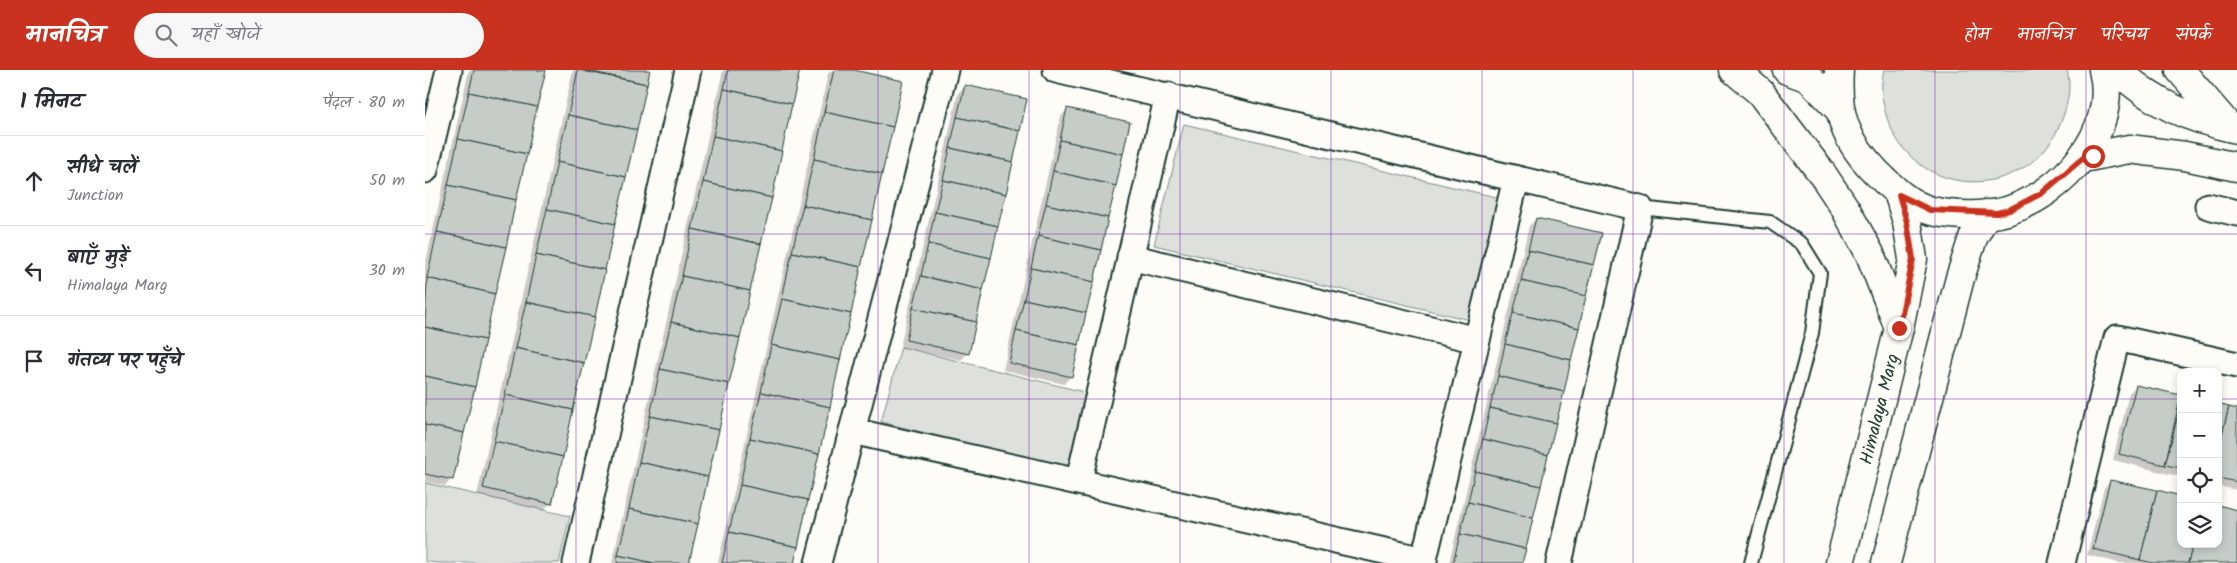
<!DOCTYPE html>
<html lang="hi">
<head>
<meta charset="utf-8">
<style>
	body { margin:0; font-family:Kalam,"Playpen Sans Deva",sans-serif; background:#f7f7f7; color:#2b2b33 }
	.controls { position:absolute; right:15px; bottom:15px; display:grid; overflow:hidden; border-radius:10px; box-shadow:0 2px 8px #0003 }
	.controls button { width:45px; height:45px; display:grid; place-items:center; padding:0; border:0; border-bottom:1px solid #e1e1e2; background:#fff; color:#2b2b33; font:25px sans-serif }
	.stop { position:absolute; width:15px; height:15px; margin:-11px; border:4px solid #c8321e; border-radius:50%; background:#fff }
	.stop.end { background:#c8321e; border-color:#fff; box-shadow:0 1px 5px #0008 }
	.list { margin:0; padding:0; list-style:none }
	h2 { display:flex; justify-content:space-between; align-items:center; height:65px; margin:0; padding:0 20px; font-size:21px }
	h2 small { font-size:16px; font-weight:400; color:#7c7c81 }
	.list li { display:grid; grid-template-columns:32px 1fr auto; gap:15px; align-items:center; box-sizing:border-box; height:90px; padding:0 20px; border-top:1px solid #e1e1e2 }
	.list b { display:block; font-size:19px; white-space:nowrap }
	.list p { margin:0; font-size:16px; white-space:nowrap; color:#7c7c81 }
	.list em { font-size:16px; font-style:normal; color:#7c7c81 }
	.icon { flex:none; width:28px; height:28px; fill:none; stroke:currentColor; stroke-width:2; stroke-linecap:round; stroke-linejoin:round }
	.map { position:relative; flex:none; width:1812px; height:493px; overflow:hidden }
	header { display:flex; align-items:center; gap:30px; box-sizing:border-box; height:70px; padding:0 25px; background:#c8321e; color:#fff }
	header strong { font-size:24px }
	nav { display:flex; gap:28px; margin-inline-start:auto; font-size:18px }
	.search { width:350px; height:45px; background:#f7f7f7; display:flex; align-items:center; gap:12px; box-sizing:border-box; padding:0 18px; border-radius:28px; color:#7c7c81; font-size:19px }
	main { display:flex }
	aside { flex:1; background:#fff }
	.map>svg:first-child { display:block }
	.green { fill:#dde0db; stroke:#7e8e88 }
	.shadow { fill:#0003 }
	.building { fill:#c6cdc7; stroke:#1f3d34 }
	.lines { fill:none; stroke-linecap:round; stroke-linejoin:round }
	.service-casing { stroke:#1f3d34; stroke-width:16 }
	.minor-casing { stroke:#1f3d34; stroke-width:29 }
	.secondary-casing { stroke:#1f3d34; stroke-width:31 }
	.service { stroke:#fdfcf7; stroke-width:12 }
	.minor { stroke:#fdfcf7; stroke-width:25 }
	.secondary { stroke:#fdfcf7; stroke-width:28 }
	.route { stroke:#c8321e; stroke-width:6 }
	.grid { fill:none; stroke:#7b2cbf; stroke-width:1; stroke-opacity:0.55 }
	.labels { text-anchor:middle; stroke-width:5; stroke-linejoin:round; paint-order:stroke }
	.street-label { font-size:18px; fill:#1f3d34; stroke:#fdfcf7 }
</style>
</head>
<body>
<header>
<strong>मानचित्र</strong>
<div class="search"><svg class="icon" aria-label="search" viewBox="0 0 24 24"><circle cx="10" cy="10" r="6"/><path d="M15 15l6 6"/></svg>यहाँ खोजें</div>
<nav><a>होम</a><a>मानचित्र</a><a>परिचय</a><a>संपर्क</a></nav>
</header>
<main>
<aside>
<h2>1 मिनट<small>पैदल · 80 m</small></h2>
<ul class="list">
<li><svg class="icon" aria-label="ahead" viewBox="0 0 24 24"><path d="M12 20V5M6 11l6-6 6 6"/></svg><div><b>सीधे चलें</b><p>Junction</p></div><em>50 m</em></li>
<li><svg class="icon" aria-label="left" viewBox="0 0 24 24"><path d="M17 20v-9H6M10 6l-5 5 5 5"/></svg><div><b>बाएँ मुड़ें</b><p>Himalaya Marg</p></div><em>30 m</em></li>
<li><svg class="icon" aria-label="arrive" viewBox="0 0 24 24"><path d="M6 21V4h12l-3 4 3 4H6"/></svg><div><b>गंतव्य पर पहुँचे</b></div></li>
</ul>
</aside>
<div class="map">
<svg width="1812" height="493" viewBox="0 0 1812 493">
	<rect width="100%" height="100%" fill="#fdfcf7"/>
	<filter id="ink" filterUnits="userSpaceOnUse"><feTurbulence type="fractalNoise" baseFrequency=".02" numOctaves="2"/><feDisplacementMap in="SourceGraphic" scale="10" xChannelSelector="R" yChannelSelector="G"/><feConvolveMatrix kernelMatrix="1 2 1 2 8 2 1 2 1" color-interpolation-filters="sRGB"/></filter>
	<g filter="url(#ink)">
		<g class="green">
			<path d="M 1459,0 L 1642,0 C 1647,17 1642,37 1636,52 C 1606,129 1498,133 1465,56 C 1458,39 1454,18 1459,0 Z"/>
			<polygon points="759,54 1075,128 1045,250 729,175"/>
			<polygon points="476,277 663,323 644,399 456,352"/>
			<polygon points="0,413 145,446 134,493 11,493 0,491"/>
		</g>
		<g class="shadow">
			<polygon points="44,0 120,0 27,409 20,416 0,412 0,196"/>
			<polygon points="148,0 224,0 126,433 119,440 52,425"/>
			<polygon points="298,0 374,0 263,493 187,493"/>
			<polygon points="407,0 423,0 368,493 293,493 403,4"/>
			<polygon points="540,16 543,283 536,290 475,277 533,23"/>
			<polygon points="643,39 704,53 645,307 639,314 578,300 636,46"/>
			<polygon points="1111,149 1096,493 1024,493 1104,156"/>
			<polygon points="1711,316 1756,327 1756,407 1688,390 1704,323"/>
			<polygon points="1793,336 1812,340 1812,420 1793,416"/>
			<polygon points="1686,411 1756,474 1793,474 1812,441 1812,493 1694,493 1662,485 1679,418"/>
		</g>
		<g class="building">
			<polygon points="49,0 121,0 112,37 44,22"/>
			<polygon points="153,0 222,14 212,60 143,45"/>
			<polygon points="159,0 225,0 222,14"/>
			<polygon points="303,0 375,0 367,34 299,19"/>
			<polygon points="409,0 429,0 478,11 468,57 399,42"/>
			<polygon points="540,15 602,29 595,61 532,47"/>
			<polygon points="299,19 367,34 357,81 288,66"/>
			<polygon points="44,22 112,37 102,84 33,69"/>
			<polygon points="642,38 705,52 698,84 635,70"/>
			<polygon points="399,42 468,57 457,104 389,89"/>
			<polygon points="143,45 212,60 201,107 132,92"/>
			<polygon points="532,47 595,61 588,92 525,78"/>
			<polygon points="288,66 357,81 347,128 278,112"/>
			<polygon points="33,69 102,84 91,130 23,115"/>
			<polygon points="635,70 698,84 691,116 628,101"/>
			<polygon points="525,78 588,92 581,124 518,110"/>
			<polygon points="389,89 457,104 447,150 378,135"/>
			<polygon points="132,92 201,107 190,154 122,139"/>
			<polygon points="628,101 691,116 683,148 621,134"/>
			<polygon points="518,110 581,124 573,156 510,142"/>
			<polygon points="278,112 347,128 336,174 267,159"/>
			<polygon points="23,115 91,130 81,177 12,162"/>
			<polygon points="621,134 683,148 676,180 613,166"/>
			<polygon points="378,135 447,150 436,197 367,182"/>
			<polygon points="122,139 190,154 180,200 111,185"/>
			<polygon points="510,142 573,156 566,188 503,174"/>
			<polygon points="1111,148 1177,163 1169,195 1103,180"/>
			<polygon points="267,159 336,174 325,221 257,206"/>
			<polygon points="12,162 81,177 70,224 2,208"/>
			<polygon points="613,166 676,180 669,212 606,198"/>
			<polygon points="503,174 566,188 558,220 496,206"/>
			<polygon points="1103,180 1169,195 1161,226 1096,211"/>
			<polygon points="367,182 436,197 426,244 357,229"/>
			<polygon points="111,185 180,200 170,247 101,232"/>
			<polygon points="606,198 669,212 661,243 599,229"/>
			<polygon points="257,206 325,221 315,268 246,252"/>
			<polygon points="496,206 558,220 551,252 488,238"/>
			<polygon points="2,208 70,224 60,270 0,257"/>
			<polygon points="1096,211 1161,226 1154,258 1088,243"/>
			<polygon points="357,229 426,244 415,290 346,275"/>
			<polygon points="599,229 661,243 654,275 591,261"/>
			<polygon points="101,232 170,247 159,293 90,278"/>
			<polygon points="488,238 551,252 544,284 481,270"/>
			<polygon points="1088,243 1154,258 1146,290 1080,274"/>
			<polygon points="246,252 315,268 304,314 235,299"/>
			<polygon points="0,257 60,270 50,317 0,306"/>
			<polygon points="591,261 654,275 647,307 584,293"/>
			<polygon points="1080,274 1146,290 1139,322 1073,306"/>
			<polygon points="346,275 415,290 405,337 336,322"/>
			<polygon points="90,278 159,293 148,340 80,325"/>
			<polygon points="235,299 304,314 294,360 225,346"/>
			<polygon points="0,306 50,317 39,363 0,355"/>
			<polygon points="1073,306 1139,322 1131,353 1065,338"/>
			<polygon points="1711,315 1756,325 1740,395 1694,384"/>
			<polygon points="336,322 405,337 394,384 325,368"/>
			<polygon points="80,325 148,340 138,387 69,371"/>
			<polygon points="1756,333 1756,398 1740,395"/>
			<polygon points="1793,334 1804,337 1793,380"/>
			<polygon points="1804,337 1812,339 1812,412 1793,408 1793,380"/>
			<polygon points="1065,338 1131,353 1123,385 1058,369"/>
			<polygon points="225,346 294,360 283,407 214,392"/>
			<polygon points="0,355 39,363 28,410 0,404"/>
			<polygon points="325,368 394,384 383,430 315,415"/>
			<polygon points="1058,369 1123,385 1116,416 1050,401"/>
			<polygon points="69,371 138,387 127,434 58,418"/>
			<polygon points="214,392 283,407 273,454 204,439"/>
			<polygon points="1050,401 1116,416 1108,448 1043,432"/>
			<polygon points="1685,410 1732,420 1715,490 1668,479"/>
			<polygon points="315,415 383,430 373,477 304,462"/>
			<polygon points="1732,420 1756,426 1756,474 1768,474 1763,493 1728,493 1715,490"/>
			<polygon points="1043,432 1108,448 1101,479 1035,464"/>
			<polygon points="1793,435 1812,440 1812,493 1763,493 1768,474 1793,474"/>
			<polygon points="204,439 273,454 264,493 228,493 193,485"/>
			<polygon points="304,462 373,477 369,493 297,493"/>
			<polygon points="1035,464 1101,479 1097,493 1028,493"/>
			<polygon points="193,485 228,493 192,493"/>
		</g>
		<g class="lines">
			<defs>
				<polyline id="service" points="1215,138 1345,152 1377,174 1395,203 1387,263 1326,493"/>
				<g id="minor">
					<polyline points="631,0 1215,138 1134,493"/>
					<polyline points="0,100 24,0"/>
					<polyline points="1783,136 1812,143"/>
					<polyline points="705,187 1052,270"/>
					<polyline points="427,361 999,490"/>
					<polyline points="654,410 743,25"/>
					<polyline points="151,493 263,0"/>
					<polyline points="393,493 520,0"/>
					<polyline points="998,493 1091,109"/>
					<polyline points="1637,493 1692,268 1812,295"/>
				</g>
				<g id="secondary">
					<polyline points="1309,0 1335,22 1396,102 1420,138 1445,184 1474,258"/>
					<polyline points="1362,0 1384,8 1414,39"/>
					<path d="M 1414,0 C 1411,45 1420,70 1451,102 C 1467,118 1484,135 1507,141 C 1528,146 1561,147 1582,141 C 1638,123 1694,62 1678,0"/>
					<path d="M 1693,0 C 1727,34 1766,49 1812,59"/>
					<polyline points="1755,0 1804,57"/>
					<polyline points="1658,88 1704,79 1760,86 1812,97"/>
					<polyline points="1415,493 1474,258 1488,189 1482,152 1474,125"/>
					<polyline points="1461,493 1535,208 1548,168 1561,144"/>
				</g>
			</defs>
			<use href="#service" class="service-casing"/>
			<use href="#minor" class="minor-casing"/>
			<use href="#secondary" class="secondary-casing"/>
			<use href="#service" class="service"/>
			<use href="#minor" class="minor"/>
			<use href="#secondary" class="secondary"/>
		</g>
	</g>
	<g class="lines" filter="url(#ink)">
		<polyline class="route" points="1474,258 1488,189 1482,152 1474,125 1505,140 1572,143 1584,140 1617,123 1658,88 1668,86"/>
	</g>
	<path class="grid" d="M 151,0 L 151,493M 302,0 L 302,493M 453,0 L 453,493M 604,0 L 604,493M 755,0 L 755,493M 906,0 L 906,493M 1057,0 L 1057,493M 1208,0 L 1208,493M 1359,0 L 1359,493M 1510,0 L 1510,493M 1661,0 L 1661,493M 0,164 L 1812,164M 0,329 L 1756,329M 1793,329 L 1812,329"/>
	<g class="labels">
		<g class="street-label">
			<text transform="translate(1454 339) rotate(-76)" y="6">Himalaya Marg</text>
		</g>
	</g>
</svg>
<div class="controls">
<button>+</button>
<button>−</button>
<button><svg class="icon" aria-label="locate" viewBox="0 0 24 24"><circle cx="12" cy="12" r="6"/><path d="M12 2v4M12 18v4M2 12h4M18 12h4"/></svg></button>
<button><svg class="icon" aria-label="layers" viewBox="0 0 24 24"><path d="M12 4l9 5-9 5-9-5zM3 14l9 5 9-5"/></svg></button>
</div>
<div class="stop" style="left:1668px;top:86px"></div>
<div class="stop end" style="left:1474px;top:258px"></div>
</div>
</main>
</body>
</html>
